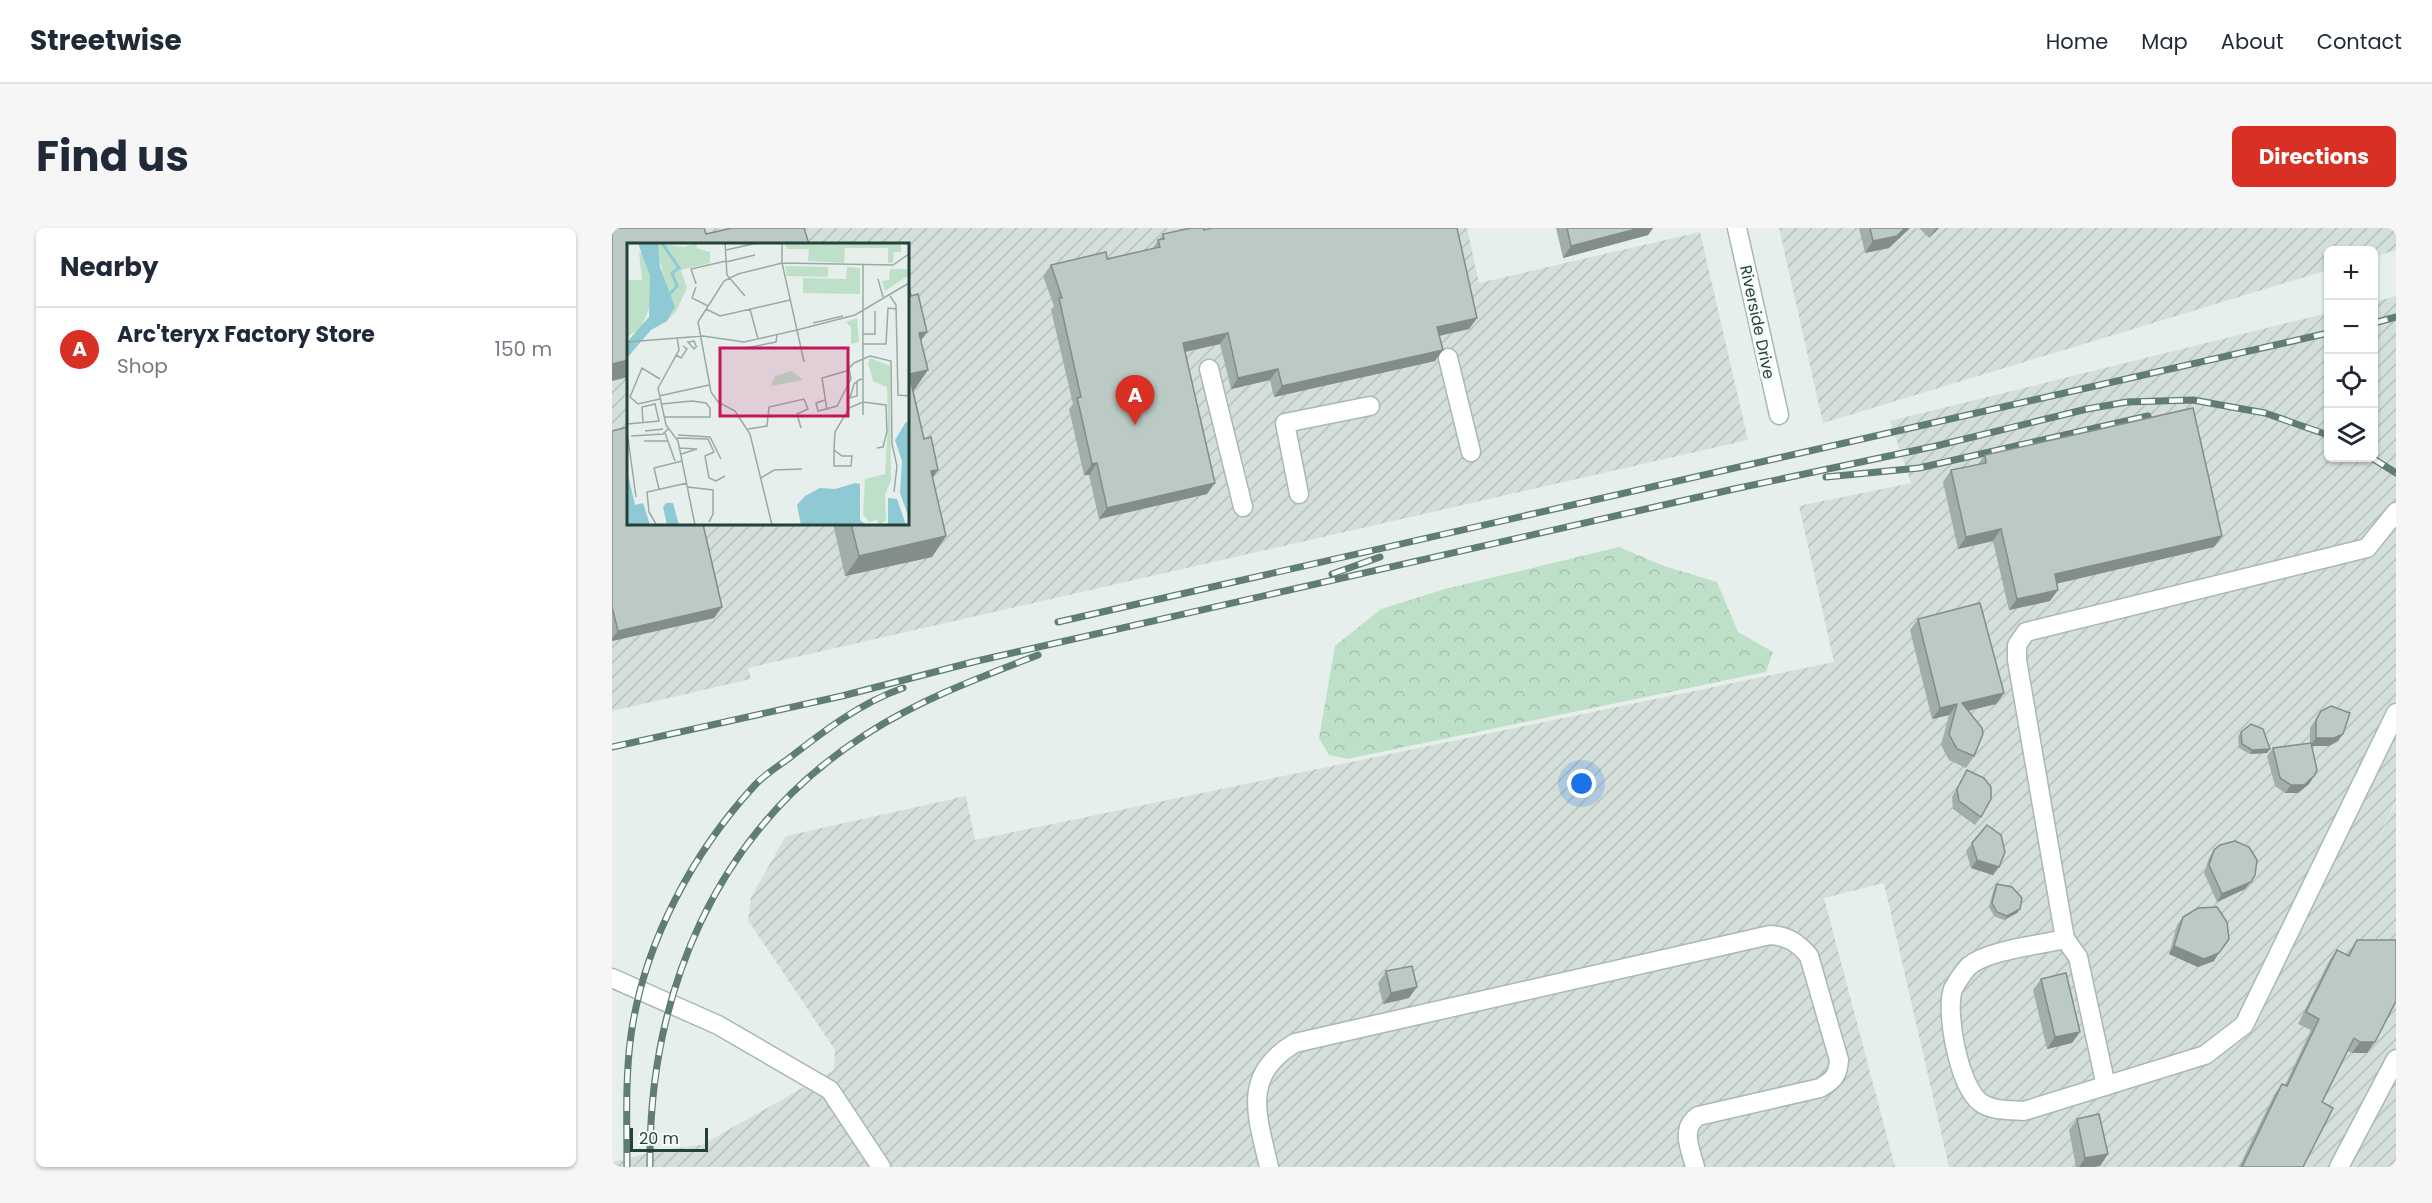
<!DOCTYPE html>
<html lang="en">
<head>
<meta charset="utf-8">
<style>
	body { margin:0; font-family:Poppins,sans-serif; background:#f6f6f7; color:#1f2937 }
	.controls { position:absolute; right:18px; top:18px; display:grid; overflow:hidden; border-radius:9px; box-shadow:0 2px 4px #0004 }
	.controls button { width:54px; height:54px; display:grid; place-items:center; padding:0; border:0; border-bottom:2px solid #e0e1e3; background:#fff; color:#1f2937; font:30px sans-serif }
	.scale { position:absolute; left:18px; bottom:15px; width:78px; box-sizing:border-box; padding-left:6px; border:3px solid #24423a; border-top:0; font-size:16px; line-height:21px; white-space:nowrap; color:#24423a; -webkit-text-stroke:4px #f7fbf9; paint-order:stroke }
	.you { position:absolute; left:970px; top:556px; width:21px; height:21px; margin:-15px; border:4px solid #fff; border-radius:50%; background:#1a73e8; box-shadow:0 0 0 9px #1a73e833 }
	.badge { display:grid; place-items:center; width:39px; height:39px; border-radius:50%; background:#d93025; color:#fff; font-size:20px; font-weight:700 }
	.pin { position:absolute; translate:-50% -50px; filter:drop-shadow(0 2px 3px #0008) }
	.pin::after { content:''; position:absolute; top:32px; width:21px; height:18px; background:inherit; clip-path:polygon(0 0,100% 0,50% 100%) }
	.list { margin:0; padding:0; list-style:none }
	h2 { display:flex; justify-content:space-between; align-items:center; height:78px; margin:0; padding:0 24px; font-size:26px }
	h2 small { font-size:20px; font-weight:400; color:#747a83 }
	.list li { display:grid; grid-template-columns:39px 1fr auto; gap:18px; align-items:center; box-sizing:border-box; height:84px; padding:0 24px; border-top:2px solid #e0e1e3 }
	.list b { display:block; font-size:22px; white-space:nowrap }
	.list p { margin:0; font-size:20px; white-space:nowrap; color:#747a83 }
	.list em { font-size:20px; font-style:normal; color:#747a83 }
	.icon { flex:none; width:33px; height:33px; fill:none; stroke:currentColor; stroke-width:2; stroke-linecap:round; stroke-linejoin:round }
	.map { position:relative; flex:none; width:1784px; height:939px; overflow:hidden; border-radius:9px }
	header { display:flex; align-items:center; gap:36px; box-sizing:border-box; height:84px; padding:0 30px; background:#fff; border-bottom:2px solid #e0e1e3 }
	header strong { font-size:28px }
	nav { display:flex; gap:33px; margin-inline-start:auto; font-size:21px }
	.intro { display:flex; align-items:center; justify-content:space-between; box-sizing:border-box; height:144px; padding:0 36px }
	h1 { margin:0; font-size:42px }
	.button { padding:15px 27px; border-radius:9px; background:#d93025; color:#fff; font-size:21px; font-weight:700 }
	main { display:flex; gap:36px; padding:0 36px }
	aside { flex:1; background:#fff; border-radius:9px; box-shadow:0 2px 4px #0004 }
	.map>svg:first-child { display:block }
	.industrial { fill:url(#industrial-furrows); fill-rule:evenodd }
	.forest { fill:url(#forest-crowns) }
	.lines { fill:none; stroke-linecap:round; stroke-linejoin:round }
	.minor-casing { stroke:#a8b8b2; stroke-width:21 }
	.minor { stroke:#fff; stroke-width:18 }
	.rail-casing { stroke:#5f7d75; stroke-width:7 }
	.rail { stroke:#f7fbf9; stroke-width:4.5; stroke-dasharray:14; stroke-linecap:butt }
	.wall { fill:#a1aea9 }
	.shaded-wall { fill:#838d89 }
	.building { fill:#bbcac4; stroke:#838d89; stroke-width:1.5 }
	.labels { text-anchor:middle; stroke-width:6; stroke-linejoin:round; paint-order:stroke }
	.street-label { font-size:16px; fill:#24423a; stroke:#f7fbf9 }
	.inset-river { fill:none; stroke:#8ec9d4; stroke-width:3 }
	.inset-road { fill:none; stroke:#98aaa4; stroke-width:1.5 }
	.view { fill:#c2185b; fill-opacity:0.15; stroke:#c2185b; stroke-width:3 }
	.inset-edge { fill:none; stroke:#24423a; stroke-width:3 }
</style>
</head>
<body>
<header>
<strong>Streetwise</strong>
<nav><a>Home</a><a>Map</a><a>About</a><a>Contact</a></nav>
</header>
<div class="intro"><h1>Find us</h1><a class="button">Directions</a></div>
<main>
<aside>
<h2>Nearby<small></small></h2>
<ul class="list">
<li><span class="badge">A</span><div><b>Arc'teryx Factory Store</b><p>Shop</p></div><em>150 m</em></li>
</ul>
</aside>
<div class="map">
<svg width="1784" height="939" viewBox="0 0 1784 939">
	<defs>
		<pattern id="industrial-furrows" width="10" height="10" patternUnits="userSpaceOnUse" patternTransform="scale(1.5)"><rect width="10" height="10" fill="#d4dfda"/><path d="M-1 1l2-2M0 10L10 0M9 11l2-2" fill="none" stroke="#b6c1bc"/></pattern>
		<pattern id="forest-crowns" width="20" height="18" patternUnits="userSpaceOnUse" patternTransform="scale(1.5)"><rect width="20" height="18" fill="#bfe0c8"/><path d="M2 6a3 3 0 1 1 6 0M12 15a3 3 0 1 1 6 0" fill="none" stroke="#a4c1ad"/></pattern>
	</defs>
	<rect width="100%" height="100%" fill="#e6efeb"/>
	<g class="industrial">
		<path d="M 0,0 L 855,0 L 867,55 L 1088,4 L 1136,212 L 136,440 L 139,451 L 0,483 ZM 16,16 L 296,16 L 296,296 L 16,296 Z"/>
		<polygon points="1167,0 1784,0 1784,22 1762,29 1762,22 1716,22 1716,42 1211,195"/>
		<polygon points="1784,68 1784,573 1748,649 1784,575 1784,939 1337,939 1272,655 1212,670 1283,939 0,939 0,934 50,922 90,917 222,842 223,822 136,692 139,669 174,608 354,568 363,612 1222,434 1187,278 1299,255 1278,193 1716,85 1716,230 1762,230 1762,74"/>
	</g>
	<polygon class="forest" points="1007,319 1052,338 1105,354 1126,404 1161,424 1154,444 735,531 717,527 707,510 723,418 769,381 833,361"/>
	<g class="lines">
		<defs>
			<g id="minor">
				<polyline points="1125,0 1167,187"/>
				<polyline points="836,130 859,224"/>
				<polyline points="597,141 631,279"/>
				<polyline points="687,266 673,195 758,178"/>
				<path d="M 1453,711 C 1428,717 1376,722 1357,738 C 1352,743 1344,755 1341,761 C 1333,784 1347,858 1368,874 C 1379,883 1398,882 1412,883 L 1593,827 L 1632,797 L 1784,485"/>
				<polyline points="0,750 106,797 218,862 269,939"/>
				<polyline points="1494,858 1466,729 1453,711 1405,432 1405,417 1414,404 1755,320 1784,284"/>
				<path d="M 657,939 C 645,887 629,847 683,815 L 1158,707 C 1176,708 1186,715 1197,728 L 1227,832 C 1226,847 1222,852 1208,860 L 1086,888 C 1068,901 1078,920 1083,939"/>
				<polyline points="1727,939 1784,831"/>
			</g>
		</defs>
		<use href="#minor" class="minor-casing"/>
		<use href="#minor" class="minor"/>
		<defs>
			<g id="rail">
				<polyline points="1762,95 1784,89"/>
				<polyline points="1760,230 1784,245"/>
				<polyline points="1214,249 1307,240 1536,188"/>
				<polyline points="720,346 768,329"/>
				<polyline points="446,394 1716,105"/>
				<polyline points="0,519 230,468 365,433 1122,261 1324,218 1475,181 1515,174 1581,172 1653,185 1716,207"/>
				<path d="M 15,939 C 15,895 13,851 19,807 C 32,715 81,624 143,557 C 152,547 165,539 176,531 C 212,503 248,475 291,460"/>
				<path d="M 38,939 C 36,767 103,603 253,507 C 307,472 366,450 426,427"/>
			</g>
		</defs>
		<use href="#rail" class="rail-casing"/>
		<use href="#rail" class="rail"/>
	</g>
	<g class="wall">
		<polygon points="944,0 1041,0 1036,7 951,30"/>
		<polygon points="1247,0 1298,0 1277,20 1253,25"/>
		<polygon points="1307,0 1327,0 1317,10"/>
		<polygon points="592,2 865,90 857,101 827,108 823,133 662,169 658,152 619,161 608,116 573,124 595,266 487,291 477,247 472,247 460,194 457,181 461,176 439,82 442,78 431,48 439,37 495,31 540,21 551,6"/>
		<polygon points="299,68 315,104 309,112 316,142 302,162 300,162 334,308 320,329 233,348 221,296 296,296"/>
		<polygon points="0,203 110,379 102,390 0,413"/>
		<polygon points="1373,227 1610,308 1602,319 1445,355 1438,373 1397,382 1381,313 1346,321 1331,254 1339,242 1366,236"/>
		<polygon points="1306,391 1392,465 1384,476 1356,483 1362,528 1354,540 1337,532 1329,517 1337,487 1320,491 1298,402"/>
		<polygon points="1709,483 1726,513 1717,518 1700,518 1702,548 1697,556 1686,565 1673,565 1663,558 1655,528 1661,520 1698,515 1698,500"/>
		<polygon points="1629,504 1658,521 1655,525 1638,526 1627,520 1626,508"/>
		<polygon points="1355,542 1369,589 1363,597 1341,581 1340,569"/>
		<polygon points="1360,615 1387,639 1381,647 1359,640 1354,623"/>
		<polygon points="1602,622 1633,661 1605,674 1592,645 1597,630"/>
		<polygon points="1385,656 1408,681 1405,685 1392,692 1382,688 1377,679 1382,660"/>
		<polygon points="1571,689 1602,733 1586,739 1557,726 1565,697"/>
		<polygon points="1745,712 1780,780 1755,825 1740,825 1736,823 1710,874 1691,939 1627,939 1662,867 1670,856 1673,857 1699,802 1686,796 1717,733 1725,722 1735,727"/>
		<polygon points="774,743 797,770 771,776 766,755"/>
		<polygon points="1429,751 1460,815 1435,821 1421,762"/>
		<polygon points="1465,891 1496,926 1488,938 1481,939 1464,939 1457,902"/>
	</g>
	<g class="shaded-wall">
		<polygon points="1028,0 1041,0 1036,7 951,30 959,18"/>
		<polygon points="1293,0 1298,0 1277,20 1253,25 1261,13"/>
		<polygon points="1324,0 1327,0 1317,10"/>
		<polygon points="865,90 857,101 817,110 825,99"/>
		<polygon points="315,104 301,124 307,105"/>
		<polygon points="616,105 608,116 563,126 571,115"/>
		<polygon points="831,122 823,133 662,169 670,158"/>
		<polygon points="16,132 16,149 0,153 0,136"/>
		<polygon points="666,141 658,152 619,161 626,150"/>
		<polygon points="316,142 302,162 296,163 297,146"/>
		<polygon points="485,235 477,247 472,247 480,236"/>
		<polygon points="326,242 312,262 319,243"/>
		<polygon points="603,255 595,266 487,291 495,280"/>
		<polygon points="1389,301 1381,313 1346,321 1354,309"/>
		<polygon points="334,308 320,329 233,348 247,328"/>
		<polygon points="1610,308 1602,319 1435,358 1443,346"/>
		<polygon points="1446,362 1438,373 1397,382 1405,371"/>
		<polygon points="110,379 102,390 0,413 0,410 6,403"/>
		<polygon points="1392,465 1384,476 1342,486 1350,475"/>
		<polygon points="1345,476 1337,487 1320,491 1328,480"/>
		<polygon points="1731,506 1726,513 1717,518 1698,518 1704,510"/>
		<polygon points="1658,521 1655,525 1638,526 1640,522"/>
		<polygon points="1702,548 1697,556 1686,565 1673,565 1679,557"/>
		<polygon points="1365,632 1387,639 1381,647 1359,640"/>
		<polygon points="1639,654 1633,661 1605,674 1610,666"/>
		<polygon points="1408,681 1405,685 1392,692 1395,688"/>
		<polygon points="1562,718 1607,725 1602,733 1586,739 1557,726"/>
		<polygon points="805,759 797,770 771,776 779,765"/>
		<polygon points="1468,804 1460,815 1435,821 1443,809"/>
		<polygon points="1748,814 1763,814 1755,825 1740,825"/>
		<polygon points="1496,926 1488,938 1481,939 1467,939 1473,930"/>
	</g>
	<g class="building">
		<polygon points="0,0 92,0 94,6 120,0 192,0 197,16 16,16 16,132 0,136"/>
		<polygon points="579,0 592,0 592,2 600,0 845,0 865,90 825,99 831,122 670,158 666,141 626,150 616,105 571,115 603,255 495,280 485,235 480,236 468,182 465,170 469,169 447,70 450,70 439,37 494,24 495,31 548,19 546,12 552,11 551,6"/>
		<polygon points="955,0 1028,0 959,18"/>
		<polygon points="1258,0 1293,0 1285,8 1261,13"/>
		<polygon points="296,55 299,68 306,66 315,104 307,105 316,142 297,146 312,211 319,209 326,242 319,243 334,308 247,328 239,296 296,296"/>
		<polygon points="1581,180 1610,308 1443,346 1446,362 1405,371 1389,301 1354,309 1339,242 1374,235 1373,227"/>
		<polygon points="16,199 16,296 91,296 110,379 6,403 0,379 0,203"/>
		<polygon points="1368,375 1392,465 1350,475 1370,500 1371,506 1362,528 1345,521 1337,506 1345,476 1328,480 1306,391"/>
		<polygon points="1719,478 1738,485 1731,506 1722,510 1704,510 1704,492 1709,483"/>
		<polygon points="1639,496 1651,501 1658,521 1640,522 1630,516 1629,504"/>
		<polygon points="1699,515 1705,542 1702,548 1692,557 1679,557 1668,550 1661,520"/>
		<polygon points="1355,542 1372,550 1379,559 1379,571 1369,589 1347,573 1345,561"/>
		<polygon points="1375,597 1389,607 1393,624 1387,639 1365,632 1360,615"/>
		<polygon points="1623,613 1637,619 1645,632 1643,647 1639,654 1610,666 1597,637 1602,622 1608,617"/>
		<polygon points="1385,656 1400,659 1410,670 1408,681 1395,688 1385,684 1380,675"/>
		<polygon points="1605,679 1615,694 1617,711 1607,725 1592,731 1562,718 1571,689 1586,680"/>
		<polygon points="1745,712 1784,712 1784,773 1763,814 1748,814 1742,810 1710,874 1721,880 1691,939 1630,939 1670,856 1675,858 1707,791 1694,784 1725,722 1737,728"/>
		<polygon points="800,738 805,759 779,765 774,743"/>
		<polygon points="1454,745 1468,804 1443,809 1429,751"/>
		<polygon points="1487,886 1496,926 1473,930 1465,891"/>
	</g>
	<g class="labels">
		<g class="street-label">
			<text transform="translate(1146 94) rotate(78)" y="6">Riverside Drive</text>
		</g>
	</g>
	<g transform="translate(15 15)">
		<rect width="282" height="282" fill="#e6efeb"/>
		<path d="M 28,0 L 57,4 L 69,0 L 70,5 L 83,9 L 83,20 L 54,27 L 60,45 L 49,69 L 36,82 L 46,69 ZM 274,0 L 274,9 L 267,9 L 266,20 L 261,20 L 261,5 L 218,5 L 217,20 L 181,18 L 182,6 L 160,6 L 158,1 ZM 12,9 L 17,10 L 25,35 L 23,63 L 14,85 L 0,94 L 0,37 L 15,37 ZM 158,23 L 201,24 L 201,34 L 160,33 ZM 220,24 L 233,25 L 233,51 L 176,50 L 176,35 L 219,36 ZM 263,26 L 282,26 L 282,32 L 258,48 L 255,38 L 262,37 ZM 230,75 L 232,99 L 224,101 L 224,84 L 219,79 ZM 243,115 L 263,123 L 264,237 L 258,252 L 259,277 L 253,282 L 250,277 L 242,279 L 236,271 L 238,236 L 258,231 L 261,182 L 260,144 L 246,138 L 241,120 ZM 165,128 L 176,137 L 144,143 L 148,133 Z" fill="#bfe0c8"/>
		<path d="M 11,0 L 31,0 L 33,24 L 48,64 L 40,78 L 24,87 L 0,115 L 0,99 L 22,74 L 23,33 ZM 279,179 L 282,180 L 282,275 L 273,250 L 275,218 L 268,197 ZM 0,227 L 8,262 L 16,260 L 23,282 L 0,282 ZM 228,240 L 233,241 L 233,277 L 239,282 L 174,282 L 170,262 L 178,253 L 193,245 L 208,246 ZM 261,255 L 270,256 L 279,282 L 261,282 ZM 39,260 L 46,260 L 52,282 L 40,282 L 36,264 Z" fill="#8ec9d4"/>
		<path class="inset-river" d="M 35,0 L 52,25 L 45,30 L 50,43 L 42,52"/>
		<path class="inset-road" d="M 98,0 L 100,32 L 118,53M 99,7 L 130,0M 99,19 L 128,12M 236,22 L 236,172M 251,36 L 256,54M 69,41 L 64,26 L 99,18M 69,44 L 65,55 L 81,63M 263,53 L 269,62 L 271,152 L 282,153M 79,66 L 93,73 L 163,57M 123,66 L 131,96M 186,80 L 216,73M 235,91 L 248,91 L 248,68M 50,94 L 52,107 L 31,145 L 39,182 L 51,198 L 68,282M 0,99 L 76,93 L 117,99 L 170,87 L 155,20 L 155,0M 235,101 L 259,101 L 261,65 L 269,66M 69,103 L 67,98 L 61,99 L 67,106 L 70,103M 119,105 L 149,99 L 150,92M 49,112 L 54,115 L 60,106 L 56,103M 177,119 L 170,87 L 228,72 L 282,40M 230,139 L 230,153 L 223,155 L 227,141 L 232,137 L 235,136M 32,153 L 82,142M 33,156 L 11,161 L 3,154 L 15,125 L 33,136M 198,157 L 189,160 L 191,168 L 210,163 L 224,136 L 222,126M 34,161 L 65,158 L 79,160 L 83,165 L 83,174 L 37,174M 200,167 L 195,135 L 219,128 L 227,120 L 243,113 L 264,118 L 265,201 L 270,223 L 267,249M 0,181 L 32,178 L 28,161 L 15,164 L 16,179M 121,186 L 140,183 L 142,164 L 177,156 L 181,166 L 170,171 L 174,185M 0,188 L 9,254M 18,188 L 36,186M 38,190 L 48,218M 51,192 L 83,194 L 94,216M 4,193 L 36,191 L 41,186M 50,195 L 81,196 L 87,209 L 78,213 L 82,235 L 89,238 L 98,233M 17,198 L 40,198M 52,205 L 70,206 L 54,211M 207,207 L 215,213 L 225,213 L 224,223 L 207,223 L 207,207 L 208,189 L 222,165 L 236,159 L 259,162 L 260,189 L 256,204 L 250,205M 134,235 L 147,227 L 175,226M 61,244 L 86,247 L 86,271 L 82,279M 32,246 L 27,225 L 55,218M 29,281 L 22,269 L 20,249 L 60,240M 69,282 L 94,282M 145,282 L 123,191 L 108,168 L 91,159 L 84,149 L 71,79 L 97,38 L 111,31 L 155,20 L 266,22 L 282,11"/>
		<path class="view" d="M 93,105 L 221,105 L 221,173 L 93,173 Z"/>
		<rect width="282" height="282" class="inset-edge"/>
	</g>
</svg>
<div class="controls">
<button>+</button>
<button>−</button>
<button><svg class="icon" aria-label="locate" viewBox="0 0 24 24"><circle cx="12" cy="12" r="6"/><path d="M12 2v4M12 18v4M2 12h4M18 12h4"/></svg></button>
<button><svg class="icon" aria-label="layers" viewBox="0 0 24 24"><path d="M12 4l9 5-9 5-9-5zM3 14l9 5 9-5"/></svg></button>
</div>
<div class="scale">20 m</div>
<div class="you"></div>
<div class="pin badge" style="left:523px;top:197px">A</div>
</div>
</main>
</body>
</html>
